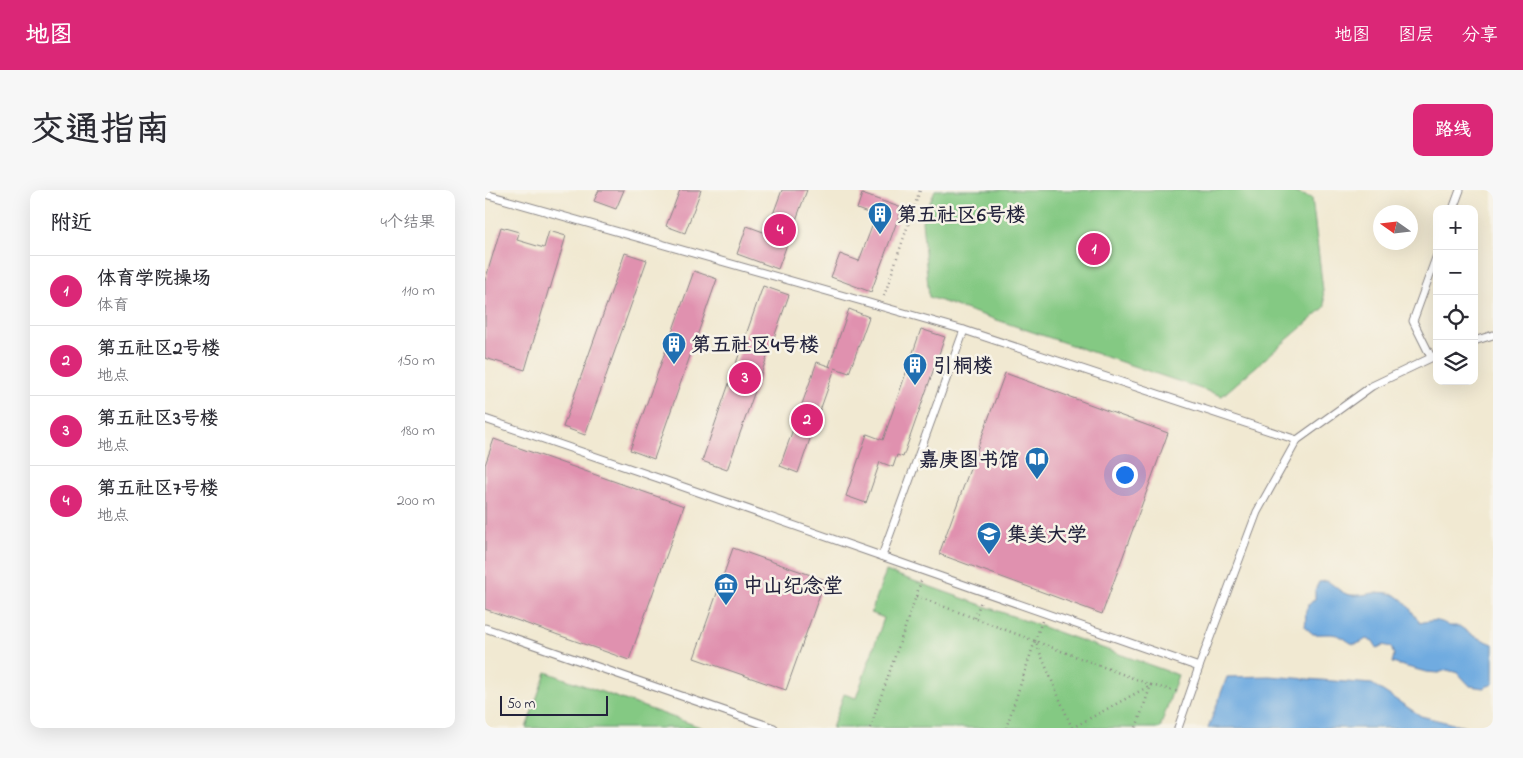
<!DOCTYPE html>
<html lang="zh">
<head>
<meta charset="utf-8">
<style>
	body { margin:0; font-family:"Indie Flower","LXGW WenKai TC",sans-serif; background:#f7f7f7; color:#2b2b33 }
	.controls { position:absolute; right:15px; top:15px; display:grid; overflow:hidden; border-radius:10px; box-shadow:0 5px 20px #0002 }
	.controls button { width:45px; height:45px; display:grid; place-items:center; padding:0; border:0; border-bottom:1px solid #e1e1e2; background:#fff; color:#2b2b33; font:25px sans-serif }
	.compass { position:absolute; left:888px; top:15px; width:45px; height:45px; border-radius:50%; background:#fff; box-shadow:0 5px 20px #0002; rotate:284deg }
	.scale { position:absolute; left:15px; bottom:12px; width:108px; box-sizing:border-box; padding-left:5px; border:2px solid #22223b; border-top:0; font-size:14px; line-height:18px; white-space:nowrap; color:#22223b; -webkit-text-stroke:4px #f7f3e8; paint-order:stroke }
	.you { position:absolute; left:639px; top:284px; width:18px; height:18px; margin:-12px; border:4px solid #fff; border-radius:50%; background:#1a73e8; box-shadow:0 0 0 8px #1a73e833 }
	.badge { display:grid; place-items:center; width:32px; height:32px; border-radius:50%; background:#db2777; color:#fff; font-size:16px; font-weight:700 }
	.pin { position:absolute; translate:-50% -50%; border:2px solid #fff; box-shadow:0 1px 5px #0006 }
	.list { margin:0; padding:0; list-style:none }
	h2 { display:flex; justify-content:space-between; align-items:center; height:65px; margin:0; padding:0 20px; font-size:21px }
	h2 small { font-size:16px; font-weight:400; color:#7c7c81 }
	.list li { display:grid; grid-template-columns:32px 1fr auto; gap:15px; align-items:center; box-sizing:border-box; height:70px; padding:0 20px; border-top:1px solid #e1e1e2 }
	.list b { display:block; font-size:19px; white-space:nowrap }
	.list p { margin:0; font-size:16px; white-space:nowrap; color:#7c7c81 }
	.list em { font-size:16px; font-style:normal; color:#7c7c81 }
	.icon { flex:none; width:28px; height:28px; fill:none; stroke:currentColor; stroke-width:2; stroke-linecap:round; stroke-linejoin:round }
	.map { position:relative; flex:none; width:1008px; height:538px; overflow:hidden; border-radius:10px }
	header { display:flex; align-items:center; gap:30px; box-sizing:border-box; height:70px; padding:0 25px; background:#db2777; color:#fff }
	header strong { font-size:24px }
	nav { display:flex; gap:28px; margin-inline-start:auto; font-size:18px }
	.intro { display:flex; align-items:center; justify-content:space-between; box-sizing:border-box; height:120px; padding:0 30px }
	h1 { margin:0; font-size:35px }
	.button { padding:12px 22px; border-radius:10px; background:#db2777; color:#fff; font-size:18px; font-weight:700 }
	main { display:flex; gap:30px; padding:0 30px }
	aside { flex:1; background:#fff; border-radius:10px; box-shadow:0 5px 20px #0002 }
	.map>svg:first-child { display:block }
	.green { fill:#84c983; stroke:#53765f }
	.water { fill:#6fabe0; stroke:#48668e }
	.building { fill:#e091af }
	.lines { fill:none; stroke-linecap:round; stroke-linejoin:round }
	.lane-casing { stroke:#8a8686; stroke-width:9 }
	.path { stroke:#8a8686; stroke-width:2.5; stroke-dasharray:1 4; stroke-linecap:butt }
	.lane { stroke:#fff; stroke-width:7 }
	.labels { text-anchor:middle; stroke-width:5; stroke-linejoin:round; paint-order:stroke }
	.poi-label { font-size:20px; font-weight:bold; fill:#22223b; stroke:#f7f3e8; text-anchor:start }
</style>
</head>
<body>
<header>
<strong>地图</strong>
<nav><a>地图</a><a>图层</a><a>分享</a></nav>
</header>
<div class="intro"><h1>交通指南</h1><a class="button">路线</a></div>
<main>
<aside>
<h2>附近<small>4个结果</small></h2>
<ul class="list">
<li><span class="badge">1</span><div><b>体育学院操场</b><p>体育</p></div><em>110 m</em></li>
<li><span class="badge">2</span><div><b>第五社区2号楼</b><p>地点</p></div><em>150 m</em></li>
<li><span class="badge">3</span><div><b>第五社区3号楼</b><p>地点</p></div><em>180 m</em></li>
<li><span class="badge">4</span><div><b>第五社区7号楼</b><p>地点</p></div><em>200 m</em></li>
</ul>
</aside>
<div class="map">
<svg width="1008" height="538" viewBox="0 0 1008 538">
	<rect width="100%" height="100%" fill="#f7f3e8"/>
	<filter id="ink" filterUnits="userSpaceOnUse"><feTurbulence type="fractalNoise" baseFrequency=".02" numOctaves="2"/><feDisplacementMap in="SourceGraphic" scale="10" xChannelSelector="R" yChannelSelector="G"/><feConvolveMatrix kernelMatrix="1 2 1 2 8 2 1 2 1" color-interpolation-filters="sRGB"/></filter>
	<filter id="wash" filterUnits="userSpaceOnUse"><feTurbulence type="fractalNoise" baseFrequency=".0096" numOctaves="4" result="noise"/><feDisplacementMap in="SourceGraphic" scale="20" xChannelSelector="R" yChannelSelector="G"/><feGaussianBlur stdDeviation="1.12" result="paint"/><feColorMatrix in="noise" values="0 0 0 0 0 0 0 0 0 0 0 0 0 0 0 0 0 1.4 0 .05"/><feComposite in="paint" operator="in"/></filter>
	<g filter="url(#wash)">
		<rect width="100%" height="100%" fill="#f1e9d2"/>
		<g class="green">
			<polygon points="450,0 802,0 827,8 840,117 737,206 444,107 437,31"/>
			<polygon points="401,381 693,485 675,538 347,538 359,504 371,508 399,428 386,423"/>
			<polygon points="61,482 218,538 41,538"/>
		</g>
		<g class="water">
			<path d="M 842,391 C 850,395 856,404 866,405 C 873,406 882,404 889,403 C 916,399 922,415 935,433 C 946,430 955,429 964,436 L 974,436 L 989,446 L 1008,454 L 1008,494 L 998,498 L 985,496 L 973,483 L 962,480 L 953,483 L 941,482 L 907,473 L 909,465 L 906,457 L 898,455 L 892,458 L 888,451 L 881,449 C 866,460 866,450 852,445 C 845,443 835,445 828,444 L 820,437 C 822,423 817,419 830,409 L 830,400 L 834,392 Z"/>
			<polygon points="784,486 887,494 936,526 984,538 723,538 742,487"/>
		</g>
		<g id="blocks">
			<g class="building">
				<polygon points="114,0 139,0 131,19 109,11"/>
				<polygon points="195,0 216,0 200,43 181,36"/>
				<polygon points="297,0 322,0 293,79 252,64 262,36 281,43"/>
				<polygon points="377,4 417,18 386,102 346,87 355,64 374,71 391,26 372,19"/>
				<polygon points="16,37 34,42 32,50 59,58 64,41 81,46 65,99 64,98 40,180 0,168 0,91"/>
				<polygon points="140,63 162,70 100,245 78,237"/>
				<polygon points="209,81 232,89 169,269 145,260"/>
				<polygon points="278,96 304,105 242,280 217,271"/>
				<polygon points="364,119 384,127 364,183 350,178 313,283 295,276 332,172 346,177 344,176"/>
				<polygon points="436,139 460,147 418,267 412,265 408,277 395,272 381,313 361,306 382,244 398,250"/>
				<polygon points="520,183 683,243 617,424 454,364"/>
				<polygon points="9,249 199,316 144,470 0,419 0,275"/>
				<polygon points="248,358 340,390 301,500 209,468"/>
			</g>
		</g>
	</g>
	<g filter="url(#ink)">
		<use href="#blocks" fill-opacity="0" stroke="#8a8686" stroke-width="1"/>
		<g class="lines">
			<defs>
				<g id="lane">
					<polyline points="0,4 479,140 812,250"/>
					<polyline points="968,19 975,0"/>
					<polyline points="989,151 1008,145"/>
					<polyline points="946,167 928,131 952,65"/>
					<polyline points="0,229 173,288 714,477"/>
					<polyline points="397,366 479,140"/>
					<polyline points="0,438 289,538"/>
					<polyline points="693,538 714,477 772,322 812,250 887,196 952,165"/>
				</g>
			</defs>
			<use href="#lane" class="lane-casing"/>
			<g class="path">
				<polyline points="399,106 435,0"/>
				<polyline points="431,406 436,391"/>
				<polyline points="490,428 496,411"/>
				<polyline points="550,451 557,431"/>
				<polyline points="385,538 431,406 666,495 651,538"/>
				<polyline points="521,538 550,451 587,538"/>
				<polyline points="587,538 666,495 695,502"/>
			</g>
			<use href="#lane" class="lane"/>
		</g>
	</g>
	<defs>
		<symbol id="building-pin" viewBox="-11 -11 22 30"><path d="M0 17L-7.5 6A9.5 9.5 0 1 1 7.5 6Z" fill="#1f6fb2" stroke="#f7f3e8"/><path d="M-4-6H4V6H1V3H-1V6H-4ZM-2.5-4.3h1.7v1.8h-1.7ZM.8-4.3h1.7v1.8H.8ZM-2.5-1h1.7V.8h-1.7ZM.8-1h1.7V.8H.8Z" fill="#fff"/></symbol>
		<symbol id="library-pin" viewBox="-11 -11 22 30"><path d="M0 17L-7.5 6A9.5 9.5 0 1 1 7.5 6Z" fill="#1f6fb2" stroke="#f7f3e8"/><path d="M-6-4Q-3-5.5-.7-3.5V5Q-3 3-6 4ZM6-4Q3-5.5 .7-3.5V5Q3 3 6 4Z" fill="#fff"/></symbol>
		<symbol id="university-pin" viewBox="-11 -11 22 30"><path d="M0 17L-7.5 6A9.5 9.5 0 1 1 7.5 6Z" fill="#1f6fb2" stroke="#f7f3e8"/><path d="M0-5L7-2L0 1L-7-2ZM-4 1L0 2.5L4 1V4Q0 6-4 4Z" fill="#fff"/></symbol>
		<symbol id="museum-pin" viewBox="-11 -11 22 30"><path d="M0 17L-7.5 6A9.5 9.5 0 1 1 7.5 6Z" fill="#1f6fb2" stroke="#f7f3e8"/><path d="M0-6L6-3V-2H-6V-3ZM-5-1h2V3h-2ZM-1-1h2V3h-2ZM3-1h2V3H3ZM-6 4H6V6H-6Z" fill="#fff"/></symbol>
	</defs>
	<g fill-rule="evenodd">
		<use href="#building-pin" x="381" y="10" width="28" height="38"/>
		<use href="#building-pin" x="175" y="140" width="28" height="38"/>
		<use href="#building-pin" x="416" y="161" width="28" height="38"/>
		<use href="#library-pin" x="538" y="255" width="28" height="38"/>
		<use href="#university-pin" x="490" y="330" width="28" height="38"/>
		<use href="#museum-pin" x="227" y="381" width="28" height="38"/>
	</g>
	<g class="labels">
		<g class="poi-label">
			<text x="412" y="31">第五社区6号楼</text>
			<text x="206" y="161">第五社区4号楼</text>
			<text x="448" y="182">引桐楼</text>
			<text x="534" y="276" text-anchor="end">嘉庚图书馆</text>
			<text x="522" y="351">集美大学</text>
			<text x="258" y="402">中山纪念堂</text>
		</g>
	</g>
</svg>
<div class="controls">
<button>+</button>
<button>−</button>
<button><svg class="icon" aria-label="locate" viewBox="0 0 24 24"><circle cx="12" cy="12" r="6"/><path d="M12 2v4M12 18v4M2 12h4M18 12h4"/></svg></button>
<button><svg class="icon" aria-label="layers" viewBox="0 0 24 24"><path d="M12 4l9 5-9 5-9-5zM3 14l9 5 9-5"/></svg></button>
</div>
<svg class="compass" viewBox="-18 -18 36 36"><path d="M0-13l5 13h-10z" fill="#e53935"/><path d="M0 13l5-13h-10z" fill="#7c7c81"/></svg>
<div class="scale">50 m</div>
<div class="you"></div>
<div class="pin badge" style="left:609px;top:59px">1</div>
<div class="pin badge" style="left:322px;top:230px">2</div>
<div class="pin badge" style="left:260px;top:188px">3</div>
<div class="pin badge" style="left:295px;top:40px">4</div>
</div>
</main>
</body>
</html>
